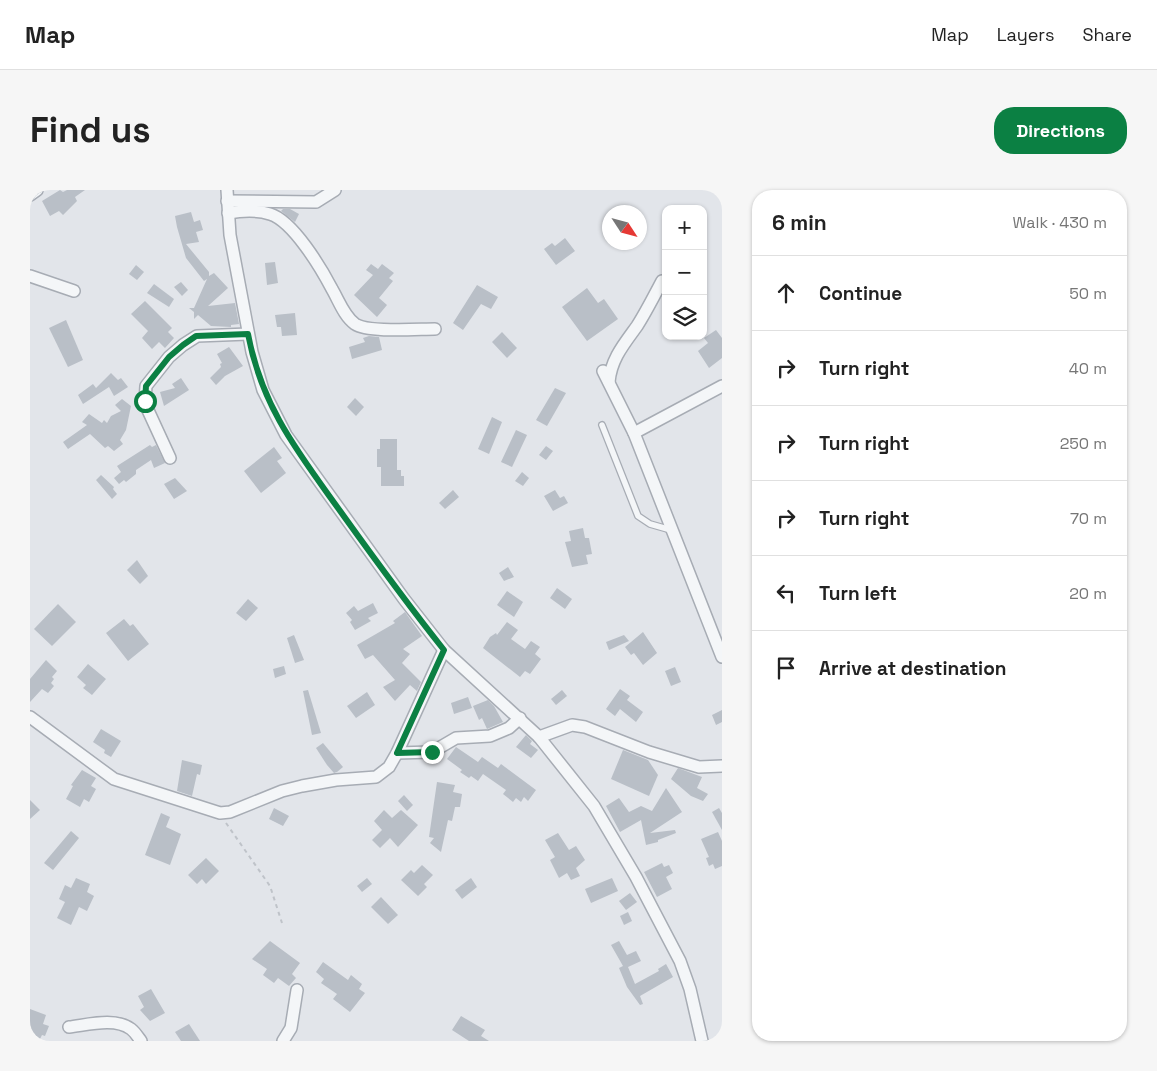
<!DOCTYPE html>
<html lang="en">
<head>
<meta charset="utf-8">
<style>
	body { margin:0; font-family:"Space Grotesk",sans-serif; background:#f6f6f6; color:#222 }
	.controls { position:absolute; right:15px; top:15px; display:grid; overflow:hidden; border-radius:10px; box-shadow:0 1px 4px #0004 }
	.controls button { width:45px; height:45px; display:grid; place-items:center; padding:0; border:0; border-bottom:1px solid #e0e0e0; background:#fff; color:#222; font:25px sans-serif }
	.compass { position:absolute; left:572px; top:15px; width:45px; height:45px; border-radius:50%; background:#fff; box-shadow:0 1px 4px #0004; rotate:126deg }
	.stop { position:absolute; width:15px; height:15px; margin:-11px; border:4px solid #0b8043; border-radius:50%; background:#fff }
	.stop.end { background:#0b8043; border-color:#fff; box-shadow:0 1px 5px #0008 }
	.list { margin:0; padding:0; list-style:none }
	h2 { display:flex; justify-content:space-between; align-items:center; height:65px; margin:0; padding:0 20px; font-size:21px }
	h2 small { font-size:16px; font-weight:400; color:#767676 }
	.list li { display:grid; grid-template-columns:32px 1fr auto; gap:15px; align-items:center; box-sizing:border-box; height:75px; padding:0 20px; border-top:1px solid #e0e0e0 }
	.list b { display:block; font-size:19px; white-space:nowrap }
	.list em { font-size:16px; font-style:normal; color:#767676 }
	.icon { flex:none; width:28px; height:28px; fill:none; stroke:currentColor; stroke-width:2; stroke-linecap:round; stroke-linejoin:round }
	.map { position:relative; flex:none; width:692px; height:851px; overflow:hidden; border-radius:20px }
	header { display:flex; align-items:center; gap:30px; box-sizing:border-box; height:70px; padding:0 25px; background:#fff; border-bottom:1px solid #e0e0e0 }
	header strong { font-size:24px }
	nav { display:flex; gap:28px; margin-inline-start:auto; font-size:18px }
	.intro { display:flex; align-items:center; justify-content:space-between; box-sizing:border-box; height:120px; padding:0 30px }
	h1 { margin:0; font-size:35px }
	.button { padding:12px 22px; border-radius:20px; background:#0b8043; color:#fff; font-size:18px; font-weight:700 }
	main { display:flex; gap:30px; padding:0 30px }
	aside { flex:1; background:#fff; border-radius:20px; box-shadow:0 1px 4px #0004 }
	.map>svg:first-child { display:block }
	.building { fill:#b9bfc7 }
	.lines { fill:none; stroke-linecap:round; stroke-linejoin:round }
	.lane-casing { stroke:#a7acb4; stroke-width:8 }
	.street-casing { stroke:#a7acb4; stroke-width:14 }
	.path { stroke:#bfc3c9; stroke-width:2; stroke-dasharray:4 4; stroke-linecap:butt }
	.lane { stroke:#f4f6f8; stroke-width:5.5 }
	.street { stroke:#f4f6f8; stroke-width:11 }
	.route { stroke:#0b8043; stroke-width:6 }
</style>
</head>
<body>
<header>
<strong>Map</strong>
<nav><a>Map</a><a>Layers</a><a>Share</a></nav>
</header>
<div class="intro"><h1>Find us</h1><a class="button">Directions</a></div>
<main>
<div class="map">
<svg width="692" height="851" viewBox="0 0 692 851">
	<rect width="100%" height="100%" fill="#e2e5ea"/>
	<g class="building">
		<polygon points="30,0 33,2 37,0 55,0 45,7 47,11 33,25 29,21 20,26 12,11"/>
		<polygon points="253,19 260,19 269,24 265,32 251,21"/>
		<polygon points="161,22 164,32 170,30 173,40 166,42 169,52 156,54 179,82 179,86 184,83 198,98 178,116 205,113 209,134 201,135 201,137 181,136 168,125 164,129 164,122 159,118 164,118 177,89 174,91 156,68 147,37 145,26"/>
		<polygon points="535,48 545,61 526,75 514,59 522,53 525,56"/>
		<polygon points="245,72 248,93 237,95 235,73"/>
		<polygon points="341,74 348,79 352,74 364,83 359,88 363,91 349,108 357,115 347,127 324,105 343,85 336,80"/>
		<polygon points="106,75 114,82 107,90 99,84"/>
		<polygon points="151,92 158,100 152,106 144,97"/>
		<polygon points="124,94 144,109 139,117 117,103"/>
		<polygon points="447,95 468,107 461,119 451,114 433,140 423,133"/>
		<polygon points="557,98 568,113 574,109 588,129 557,151 532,117"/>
		<polygon points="115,111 142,138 138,142 144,148 135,158 129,152 122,159 112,148 118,141 101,124"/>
		<polygon points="265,123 267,145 252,146 251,137 247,137 245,125"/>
		<polygon points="36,130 53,170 38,177 19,138"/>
		<polygon points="686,140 692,148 692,168 679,178 668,161 678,153 674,148"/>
		<polygon points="472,142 487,158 477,168 462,152"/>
		<polygon points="339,146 349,147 352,160 322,169 319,157 335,152 333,148"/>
		<polygon points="199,157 213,176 195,186 186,195 180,188 191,177 190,174 192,173 187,164"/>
		<polygon points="81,183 88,190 91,188 98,197 84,206 79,197 53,214 48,205 63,194 66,198"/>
		<polygon points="151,188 159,200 134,216 130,202 145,198 142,194"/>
		<polygon points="525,198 536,203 517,236 506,230"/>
		<polygon points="325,208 334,217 326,226 317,217"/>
		<polygon points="92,209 101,216 96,240 90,250 93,254 84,261 78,256 75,258 60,244 38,259 33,252 57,235 52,232 59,224 72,233 74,230 77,233 81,226 91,221 85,215"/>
		<polygon points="462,227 472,232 459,264 448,259"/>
		<polygon points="486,240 497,245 482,277 471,272"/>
		<polygon points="350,249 367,249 367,280 371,280 371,286 374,286 374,296 351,296 351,277 347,277 347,259 350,259"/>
		<polygon points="120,255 122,257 126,255 135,273 124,278 121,270 106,280 106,284 96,292 94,290 89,294 84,288 91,282 87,276"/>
		<polygon points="516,256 523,261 516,270 509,265"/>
		<polygon points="244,257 252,268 247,271 256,283 231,303 214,281"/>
		<polygon points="492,282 499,288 493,296 485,291"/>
		<polygon points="71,285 84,297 83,299 87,304 82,309 66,290"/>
		<polygon points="145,288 157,301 144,309 134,294"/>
		<polygon points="423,300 429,307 415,319 409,313"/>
		<polygon points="525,300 530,308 534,306 538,313 523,321 514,306"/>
		<polygon points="553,338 555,348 559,348 562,364 556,365 558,374 542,377 535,352 541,351 539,341"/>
		<polygon points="107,370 118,386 110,394 97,380"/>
		<polygon points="478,377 484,387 474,391 469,383"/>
		<polygon points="527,398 542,409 535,419 520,408"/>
		<polygon points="477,401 493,412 484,427 467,415"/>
		<polygon points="218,409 228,418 216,431 206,423"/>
		<polygon points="343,413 348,423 338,428 341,431 325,440 320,432 322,430 316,423 324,416 328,421"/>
		<polygon points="28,414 46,432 22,456 4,439"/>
		<polygon points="375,422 392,446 373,459 380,464 372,473 391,492 387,501 380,495 365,511 353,497 365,490 343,465 335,469 327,455 365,433 363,431"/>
		<polygon points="94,429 100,436 103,434 119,454 98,471 76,443"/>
		<polygon points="477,432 488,440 481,449 495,459 501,451 510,457 505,464 511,469 500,484 495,481 490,487 453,458 460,447 466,443 467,445"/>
		<polygon points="613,442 627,463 613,475 604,463 601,465 595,457"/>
		<polygon points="264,445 274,470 265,473 257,448"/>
		<polygon points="594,445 599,451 579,460 576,452"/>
		<polygon points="16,470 27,481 22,487 24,489 21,493 24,496 18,503 12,499 0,512 0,489"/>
		<polygon points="58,474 76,489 62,505 53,498 56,495 47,487"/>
		<polygon points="254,476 256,484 245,488 243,479"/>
		<polygon points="645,477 651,492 641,496 635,481"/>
		<polygon points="590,499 600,506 597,510 613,522 606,532 590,519 585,526 576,519"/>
		<polygon points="278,500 291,543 282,545 273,501"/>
		<polygon points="532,500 537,506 526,515 521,509"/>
		<polygon points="337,502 345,515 326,528 317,516"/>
		<polygon points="438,507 442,518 424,524 421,513"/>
		<polygon points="458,510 464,516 473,532 457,539 452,528 449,530 443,516"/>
		<polygon points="692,520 692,532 686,535 682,525"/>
		<polygon points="71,539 91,551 81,567 74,563 75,560 63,552"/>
		<polygon points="496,545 502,551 500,554 508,560 501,568 486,557"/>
		<polygon points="293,553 313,577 307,582 304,583 297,575 286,558"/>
		<polygon points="426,557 448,572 452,567 468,578 471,574 506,600 498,611 494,607 491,612 486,608 483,612 473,604 476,600 453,584 448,591 441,586 439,588 430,582 432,580 417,569"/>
		<polygon points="593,560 618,570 628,585 619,606 581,589"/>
		<polygon points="152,570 172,575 170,585 167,584 162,606 147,601"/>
		<polygon points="648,578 672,587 667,598 678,604 673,611 661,606 641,589"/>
		<polygon points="52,580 66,588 61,596 66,599 59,612 54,609 50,617 36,609 43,596 41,595"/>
		<polygon points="407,592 425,595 423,602 432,604 430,617 425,617 422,631 418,630 411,662 400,653 404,648 399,647"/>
		<polygon points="636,598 652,622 620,643 645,640 646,643 628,650 628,652 616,655 611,630 590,642 576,616 589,608 599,622 611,616 622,621"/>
		<polygon points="374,605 383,615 377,621 368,611"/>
		<polygon points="0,610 10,620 0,629"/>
		<polygon points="244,618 259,626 253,636 239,629"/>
		<polygon points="689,618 692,623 692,640 682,622"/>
		<polygon points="354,620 362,628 371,620 388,635 368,657 360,648 350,658 342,650 352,640 344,631"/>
		<polygon points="131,623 140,627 136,637 151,644 140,675 115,665"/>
		<polygon points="41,641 49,648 23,680 14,673"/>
		<polygon points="688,642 692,651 692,676 685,679 683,674 679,676 676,668 679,667 671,649"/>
		<polygon points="528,643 539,660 546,656 555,670 546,678 550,686 541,690 537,683 529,688 520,670 525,667 515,650"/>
		<polygon points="176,668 189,681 176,694 172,689 167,694 158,685"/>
		<polygon points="632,673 634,677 639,675 643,683 636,687 642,699 627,707 614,682"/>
		<polygon points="392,675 403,685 394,694 397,697 388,706 371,690 381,680 384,683"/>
		<polygon points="46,688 60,694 57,702 64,706 57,721 49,717 41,735 27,728 35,712 29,709 35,695 41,698"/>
		<polygon points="337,688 342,694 332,702 327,696"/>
		<polygon points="441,688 447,697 432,709 425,700"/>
		<polygon points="582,688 588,701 561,713 555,699"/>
		<polygon points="600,703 607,712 596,720 589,711"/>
		<polygon points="351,707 368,725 358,734 341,717"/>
		<polygon points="598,722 602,731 594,735 590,726"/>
		<polygon points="240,751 270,773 262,784 266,788 259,796 248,788 244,793 233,785 237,779 222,769"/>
		<polygon points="589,751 597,765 606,761 611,771 598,777 605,794 629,781 628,779 636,774 643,787 610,806 613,814 610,815 597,797 589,778 593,776 581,755"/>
		<polygon points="293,772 318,790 321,785 332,794 329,799 335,803 320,822 303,809 307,804 291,793 294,789 286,782"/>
		<polygon points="121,799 135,823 120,831 110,820 114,817 108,806"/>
		<polygon points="0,819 16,825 13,834 19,836 15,846 12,845 9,851 0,851"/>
		<polygon points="431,826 455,840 451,846 459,851 439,851 422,840"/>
		<polygon points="159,834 170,851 151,851 145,842"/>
	</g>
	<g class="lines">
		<defs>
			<polyline id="lane" points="572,235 608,326 620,334 641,340"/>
			<g id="street">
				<polyline points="197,0 200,45 222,162 233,200 256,245 374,409 414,460 509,547 564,616 606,687 650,771 660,799 672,851"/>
				<polyline points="0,5 7,0"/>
				<polyline points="197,11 286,12 305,0"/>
				<path d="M 198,23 C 210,21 228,20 240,24 C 263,31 291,78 302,99 C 309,111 314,126 325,134 C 338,143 388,139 405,139"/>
				<polyline points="0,86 44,101"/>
				<polyline points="573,181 604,243 692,467"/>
				<path d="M 579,192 C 581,169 594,154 607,136 C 616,122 624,106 632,91"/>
				<polyline points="604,243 692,196"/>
				<polyline points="140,268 117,218 115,211 116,196 139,167 153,155 167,146 218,144"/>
				<polyline points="0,527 84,589 190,623 200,622 252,601 272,596 306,590 346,587 359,577 367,563 414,460"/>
				<polyline points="509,547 542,535 555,537 619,562 669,577 692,576"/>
				<polyline points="367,563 402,562 426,548 460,546 479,538 490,528"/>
				<path d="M 39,837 C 57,835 85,827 101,839 C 105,842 108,847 111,851"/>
				<polyline points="253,851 261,838 267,800"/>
			</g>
		</defs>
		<use href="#lane" class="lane-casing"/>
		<use href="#street" class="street-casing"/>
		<polyline class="path" points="196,633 240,696 252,733"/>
		<use href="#lane" class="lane"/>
		<use href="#street" class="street"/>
	</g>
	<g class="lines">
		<path class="route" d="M 115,211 L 116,196 L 139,167 L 153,155 L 166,146 L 218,144 C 232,219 271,266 313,325 C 346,371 379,416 414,460 L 367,563 L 402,562"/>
	</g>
</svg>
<div class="controls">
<button>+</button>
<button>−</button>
<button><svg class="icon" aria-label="layers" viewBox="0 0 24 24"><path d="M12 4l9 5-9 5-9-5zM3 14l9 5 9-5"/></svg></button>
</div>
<svg class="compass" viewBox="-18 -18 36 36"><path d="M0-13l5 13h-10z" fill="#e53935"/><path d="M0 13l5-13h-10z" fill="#767676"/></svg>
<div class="stop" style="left:115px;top:211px"></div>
<div class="stop end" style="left:402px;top:562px"></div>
</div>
<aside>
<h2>6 min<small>Walk · 430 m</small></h2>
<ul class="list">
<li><svg class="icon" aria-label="ahead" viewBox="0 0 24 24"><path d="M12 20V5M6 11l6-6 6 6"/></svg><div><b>Continue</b></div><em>50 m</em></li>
<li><svg class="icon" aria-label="right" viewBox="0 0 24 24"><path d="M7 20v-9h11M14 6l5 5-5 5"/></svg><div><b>Turn right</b></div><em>40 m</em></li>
<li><svg class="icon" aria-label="right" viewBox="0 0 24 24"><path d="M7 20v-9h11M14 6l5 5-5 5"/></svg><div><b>Turn right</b></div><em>250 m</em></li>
<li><svg class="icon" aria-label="right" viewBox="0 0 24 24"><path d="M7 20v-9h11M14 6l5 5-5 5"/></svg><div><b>Turn right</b></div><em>70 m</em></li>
<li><svg class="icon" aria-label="left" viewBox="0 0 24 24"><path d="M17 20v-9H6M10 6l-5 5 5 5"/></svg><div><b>Turn left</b></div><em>20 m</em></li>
<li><svg class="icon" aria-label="arrive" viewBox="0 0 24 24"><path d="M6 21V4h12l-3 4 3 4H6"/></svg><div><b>Arrive at destination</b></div></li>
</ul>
</aside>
</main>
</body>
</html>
